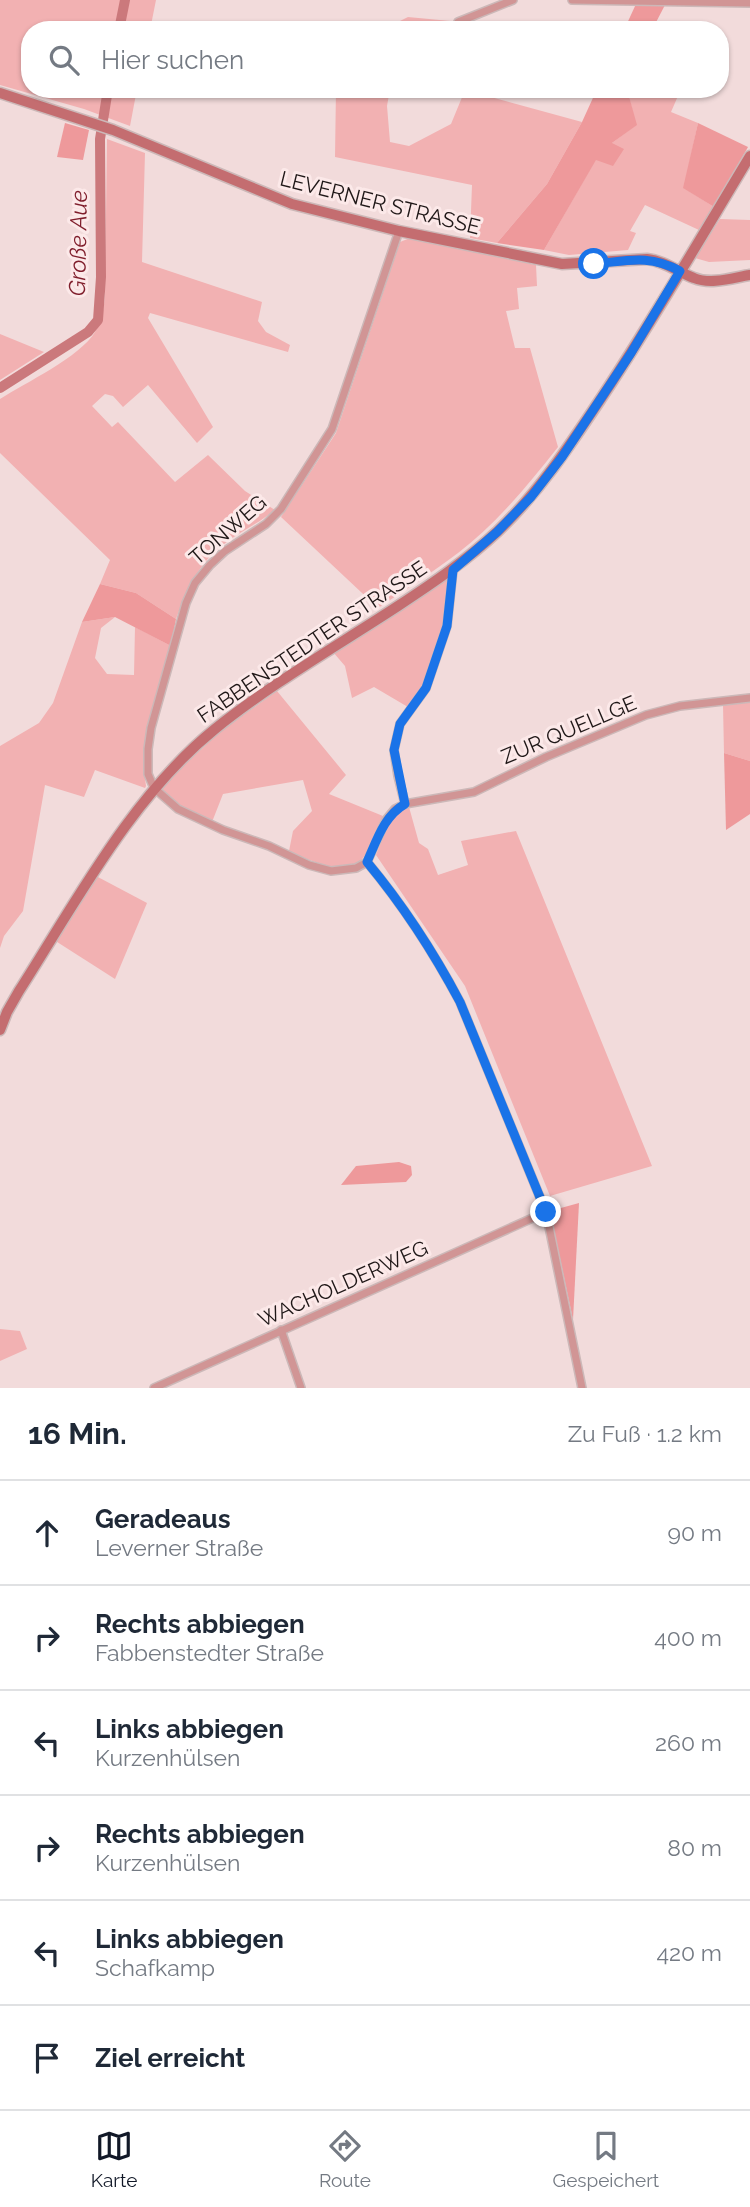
<!DOCTYPE html>
<html lang="de">
<head>
<meta charset="utf-8">
<style>
	body { margin:0; font-family:Raleway,sans-serif; background:#f2f2f3; color:#1f2937 }
	.stop { position:absolute; width:21px; height:21px; margin:-16px; border:5px solid #1a73e8; border-radius:50%; background:#fff }
	.stop.end { background:#1a73e8; border-color:#fff; box-shadow:0 2px 7px #0008 }
	.list { margin:0; padding:0; list-style:none }
	h2 { display:flex; justify-content:space-between; align-items:center; height:91px; margin:0; padding:0 28px; font-size:30px }
	h2 small { font-size:23px; font-weight:400; color:#747a83 }
	.list li { display:grid; grid-template-columns:46px 1fr auto; gap:21px; align-items:center; box-sizing:border-box; height:105px; padding:0 28px; border-top:2px solid #e0e1e3 }
	.list b { display:block; font-size:26px; white-space:nowrap }
	.list p { margin:0; font-size:23px; white-space:nowrap; color:#747a83 }
	.list em { font-size:23px; font-style:normal; color:#747a83 }
	.icon { flex:none; width:38px; height:38px; fill:none; stroke:currentColor; stroke-width:2; stroke-linecap:round; stroke-linejoin:round }
	.map { position:relative; flex:none; width:750px; height:1388px; overflow:hidden }
	.search { position:absolute; background:#fff; box-shadow:0 2px 5px #0004; left:21px; right:21px; top:21px; height:77px; display:flex; align-items:center; gap:18px; box-sizing:border-box; padding:0 24px; border-radius:28px; color:#747a83; font-size:26px }
	.sheet { height:721px; background:#fff }
	nav { display:flex; justify-content:space-around; align-items:center; box-sizing:border-box; height:98px; border-top:2px solid #e0e1e3; background:#fff; font-size:19px; color:#747a83 }
	nav a { display:grid; justify-items:center; gap:4px }
	nav .on { color:#111827 }
	.map>svg:first-child { display:block }
	.green { fill:#f2b1b2 }
	.forest { fill:#ee999b }
	.lines { fill:none; stroke-linecap:round; stroke-linejoin:round }
	.river { stroke:#cb797c; stroke-width:10 }
	.street-casing { stroke:#ccb8b8; stroke-width:10 }
	.secondary-casing { stroke:#ccb8b8; stroke-width:13 }
	.street { stroke:#d19595; stroke-width:7 }
	.secondary { stroke:#c46d70; stroke-width:10 }
	.route { stroke:#1a73e8; stroke-width:9 }
	.labels { text-anchor:middle; stroke-width:6; stroke-linejoin:round; paint-order:stroke }
	.street-label { font-size:21px; fill:#1f1717; stroke:#fce9e9 }
	.water-label { font-size:23px; font-style:italic; fill:#7f1d2b; stroke:#fce9e9 }
</style>
</head>
<body>
<div class="map">
<svg width="750" height="1388" viewBox="0 0 750 1388">
	<rect width="100%" height="100%" fill="#f2dbdb"/>
	<g class="green">
		<polygon points="0,0 156,0 150,30 30,30 30,89 137,89 130,126 84,109 0,85"/>
		<polygon points="408,17 450,21 445,30 382,30"/>
		<polygon points="336,89 390,89 387,106 390,142 409,146 451,124 465,90 582,122 547,184 497,243 470,238 472,185 335,157"/>
		<polygon points="627,89 681,89 671,112 698,123 684,188 714,207 699,230 645,205 630,231 636,233 628,250 569,255 544,250 596,159 612,143 636,125"/>
		<path d="M 107,139 L 145,153 L 142,262 L 262,302 L 258,321 L 266,332 L 290,345 L 288,352 L 150,313 L 148,318 L 213,427 L 197,443 L 148,385 L 123,407 L 113,396 L 105,394 L 92,406 L 112,427 L 118,422 L 175,482 L 208,455 L 245,491 L 275,510 C 258,524 237,533 219,548 C 197,566 186,593 176,619 L 136,593 L 100,584 L 110,560 L 0,453 L 0,399 C 25,383 80,357 95,332 C 102,321 104,308 105,295 Z"/>
		<polygon points="720,219 750,220 750,260 709,262 695,258"/>
		<path d="M 410,238 L 536,265 L 537,286 L 517,288 L 519,309 L 506,311 L 515,348 L 530,348 L 558,447 C 528,485 497,523 458,553 C 433,572 405,590 378,608 L 281,517 L 336,433 L 400,242 Z"/>
		<polygon points="0,334 44,352 0,380"/>
		<path d="M 449,576 L 456,579 C 451,631 444,667 413,710 L 374,687 L 352,698 L 345,666 L 333,652 Z"/>
		<path d="M 115,617 L 101,628 L 95,658 L 107,674 L 134,675 L 135,627 L 171,646 C 157,692 139,737 146,786 L 145,788 L 95,770 L 84,797 L 45,785 L 23,911 L 4,936 L 0,948 L 0,746 L 39,723 L 53,703 L 82,622 Z"/>
		<path d="M 277,691 L 346,775 L 329,794 L 383,816 C 378,828 370,852 361,860 C 343,878 308,859 289,851 L 293,831 L 312,811 L 303,780 L 223,794 L 212,822 L 179,805 L 158,789 L 220,732 Z"/>
		<polygon points="750,700 750,761 724,753 723,705"/>
		<path d="M 409,807 L 419,843 L 428,849 L 438,875 L 468,865 L 461,841 L 516,831 L 652,1166 L 550,1196 L 465,986 L 376,855 C 384,836 389,815 409,807 Z"/>
		<polygon points="96,876 147,903 115,979 54,940"/>
		<polygon points="0,1329 20,1331 27,1349 0,1361"/>
	</g>
	<g class="forest">
		<polygon points="636,4 665,5 652,30 624,30"/>
		<polygon points="597,89 627,89 637,125 612,143 624,149 613,166 596,160 544,250 497,243 547,184 582,122"/>
		<polygon points="65,123 89,130 83,160 57,157"/>
		<polygon points="698,123 748,147 714,207 683,188"/>
		<polygon points="100,584 136,593 176,619 171,646 115,617 82,622"/>
		<polygon points="724,753 750,761 750,814 726,830"/>
		<polygon points="399,1162 411,1166 412,1175 406,1182 341,1185 356,1166"/>
		<polygon points="579,1203 573,1320 550,1211"/>
	</g>
	<g class="lines">
		<g class="river">
			<polyline points="119,30 125,0"/>
			<polyline points="0,388 88,332 98,320 101,277 100,139 108,89"/>
		</g>
		<defs>
			<g id="street">
				<polyline points="572,0 750,3"/>
				<polyline points="458,22 513,0"/>
				<polyline points="399,231 332,429 281,509 266,524 225,551 210,565 195,583 186,603 151,728 148,749 148,774 154,788 178,809 223,830 269,846 309,865 331,871 356,868 367,862 386,820 395,809 405,804 398,776 394,750 400,724 426,688 447,626 453,570"/>
				<polyline points="405,804 474,792 546,757 646,715 680,706 750,698"/>
				<path d="M 367,862 C 402,904 434,953 460,1002 L 546,1212 L 582,1388"/>
				<polyline points="281,1330 301,1388"/>
				<polyline points="154,1388 546,1212"/>
			</g>
			<g id="secondary">
				<path d="M 0,93 L 113,130 L 292,204 L 399,231 L 562,264 L 647,259 C 665,261 678,272 694,278 C 711,285 732,278 750,275"/>
				<path d="M 0,1030 L 7,1012 L 19,991 C 76,902 132,796 215,729 C 272,683 337,646 398,606 C 433,583 467,560 498,531 C 539,492 570,445 602,397 C 654,319 701,237 750,156"/>
			</g>
		</defs>
		<use href="#street" class="street-casing"/>
		<use href="#secondary" class="secondary-casing"/>
		<use href="#street" class="street"/>
		<use href="#secondary" class="secondary"/>
	</g>
	<g class="lines">
		<path class="route" d="M 546,1212 L 460,1002 C 434,953 402,904 367,862 C 377,840 384,816 405,804 L 394,750 L 400,724 L 426,688 L 447,626 L 453,570 L 497,532 L 531,497 L 562,457 L 631,353 L 680,271 C 648,254 628,261 594,264"/>
	</g>
	<g class="labels">
		<g class="street-label">
			<text transform="translate(380 203) rotate(14)" y="7">LEVERNER STRASSE</text>
			<text transform="translate(228 530) rotate(-41)" y="7">TONWEG</text>
			<text transform="translate(312 642) rotate(-34)" y="7">FABBENSTEDTER STRASSE</text>
			<text transform="translate(569 730) rotate(-23)" y="7">ZUR QUELLGE</text>
			<text transform="translate(343 1284) rotate(-24)" y="7">WACHOLDERWEG</text>
		</g>
		<g class="water-label">
			<text transform="translate(78 243) rotate(-89)" y="8">Große Aue</text>
		</g>
	</g>
</svg>
<div class="stop" style="left:594px;top:264px"></div>
<div class="stop end" style="left:546px;top:1212px"></div>
<div class="search"><svg class="icon" aria-label="search" viewBox="0 0 24 24"><circle cx="10" cy="10" r="6"/><path d="M15 15l6 6"/></svg>Hier suchen</div>
</div>
<section class="sheet">
<h2>16 Min.<small>Zu Fuß · 1.2 km</small></h2>
<ul class="list">
<li><svg class="icon" aria-label="ahead" viewBox="0 0 24 24"><path d="M12 20V5M6 11l6-6 6 6"/></svg><div><b>Geradeaus</b><p>Leverner Straße</p></div><em>90 m</em></li>
<li><svg class="icon" aria-label="right" viewBox="0 0 24 24"><path d="M7 20v-9h11M14 6l5 5-5 5"/></svg><div><b>Rechts abbiegen</b><p>Fabbenstedter Straße</p></div><em>400 m</em></li>
<li><svg class="icon" aria-label="left" viewBox="0 0 24 24"><path d="M17 20v-9H6M10 6l-5 5 5 5"/></svg><div><b>Links abbiegen</b><p>Kurzenhülsen</p></div><em>260 m</em></li>
<li><svg class="icon" aria-label="right" viewBox="0 0 24 24"><path d="M7 20v-9h11M14 6l5 5-5 5"/></svg><div><b>Rechts abbiegen</b><p>Kurzenhülsen</p></div><em>80 m</em></li>
<li><svg class="icon" aria-label="left" viewBox="0 0 24 24"><path d="M17 20v-9H6M10 6l-5 5 5 5"/></svg><div><b>Links abbiegen</b><p>Schafkamp</p></div><em>420 m</em></li>
<li><svg class="icon" aria-label="arrive" viewBox="0 0 24 24"><path d="M6 21V4h12l-3 4 3 4H6"/></svg><div><b>Ziel erreicht</b></div></li>
</ul>
</section>
<nav>
<a class="on"><svg class="icon" aria-label="map" viewBox="0 0 24 24"><path d="M3 6l6-2 6 2 6-2v14l-6 2-6-2-6 2zM9 4v14M15 6v14"/></svg>Karte</a>
<a><svg class="icon" aria-label="directions" viewBox="0 0 24 24"><path d="M12 3l9 9-9 9-9-9zM9 14v-3h6M13 9l2 2-2 2"/></svg>Route</a>
<a><svg class="icon" aria-label="saved" viewBox="0 0 24 24"><path d="M7 4h10v16l-5-4-5 4z"/></svg>Gespeichert</a>
</nav>
</body>
</html>
